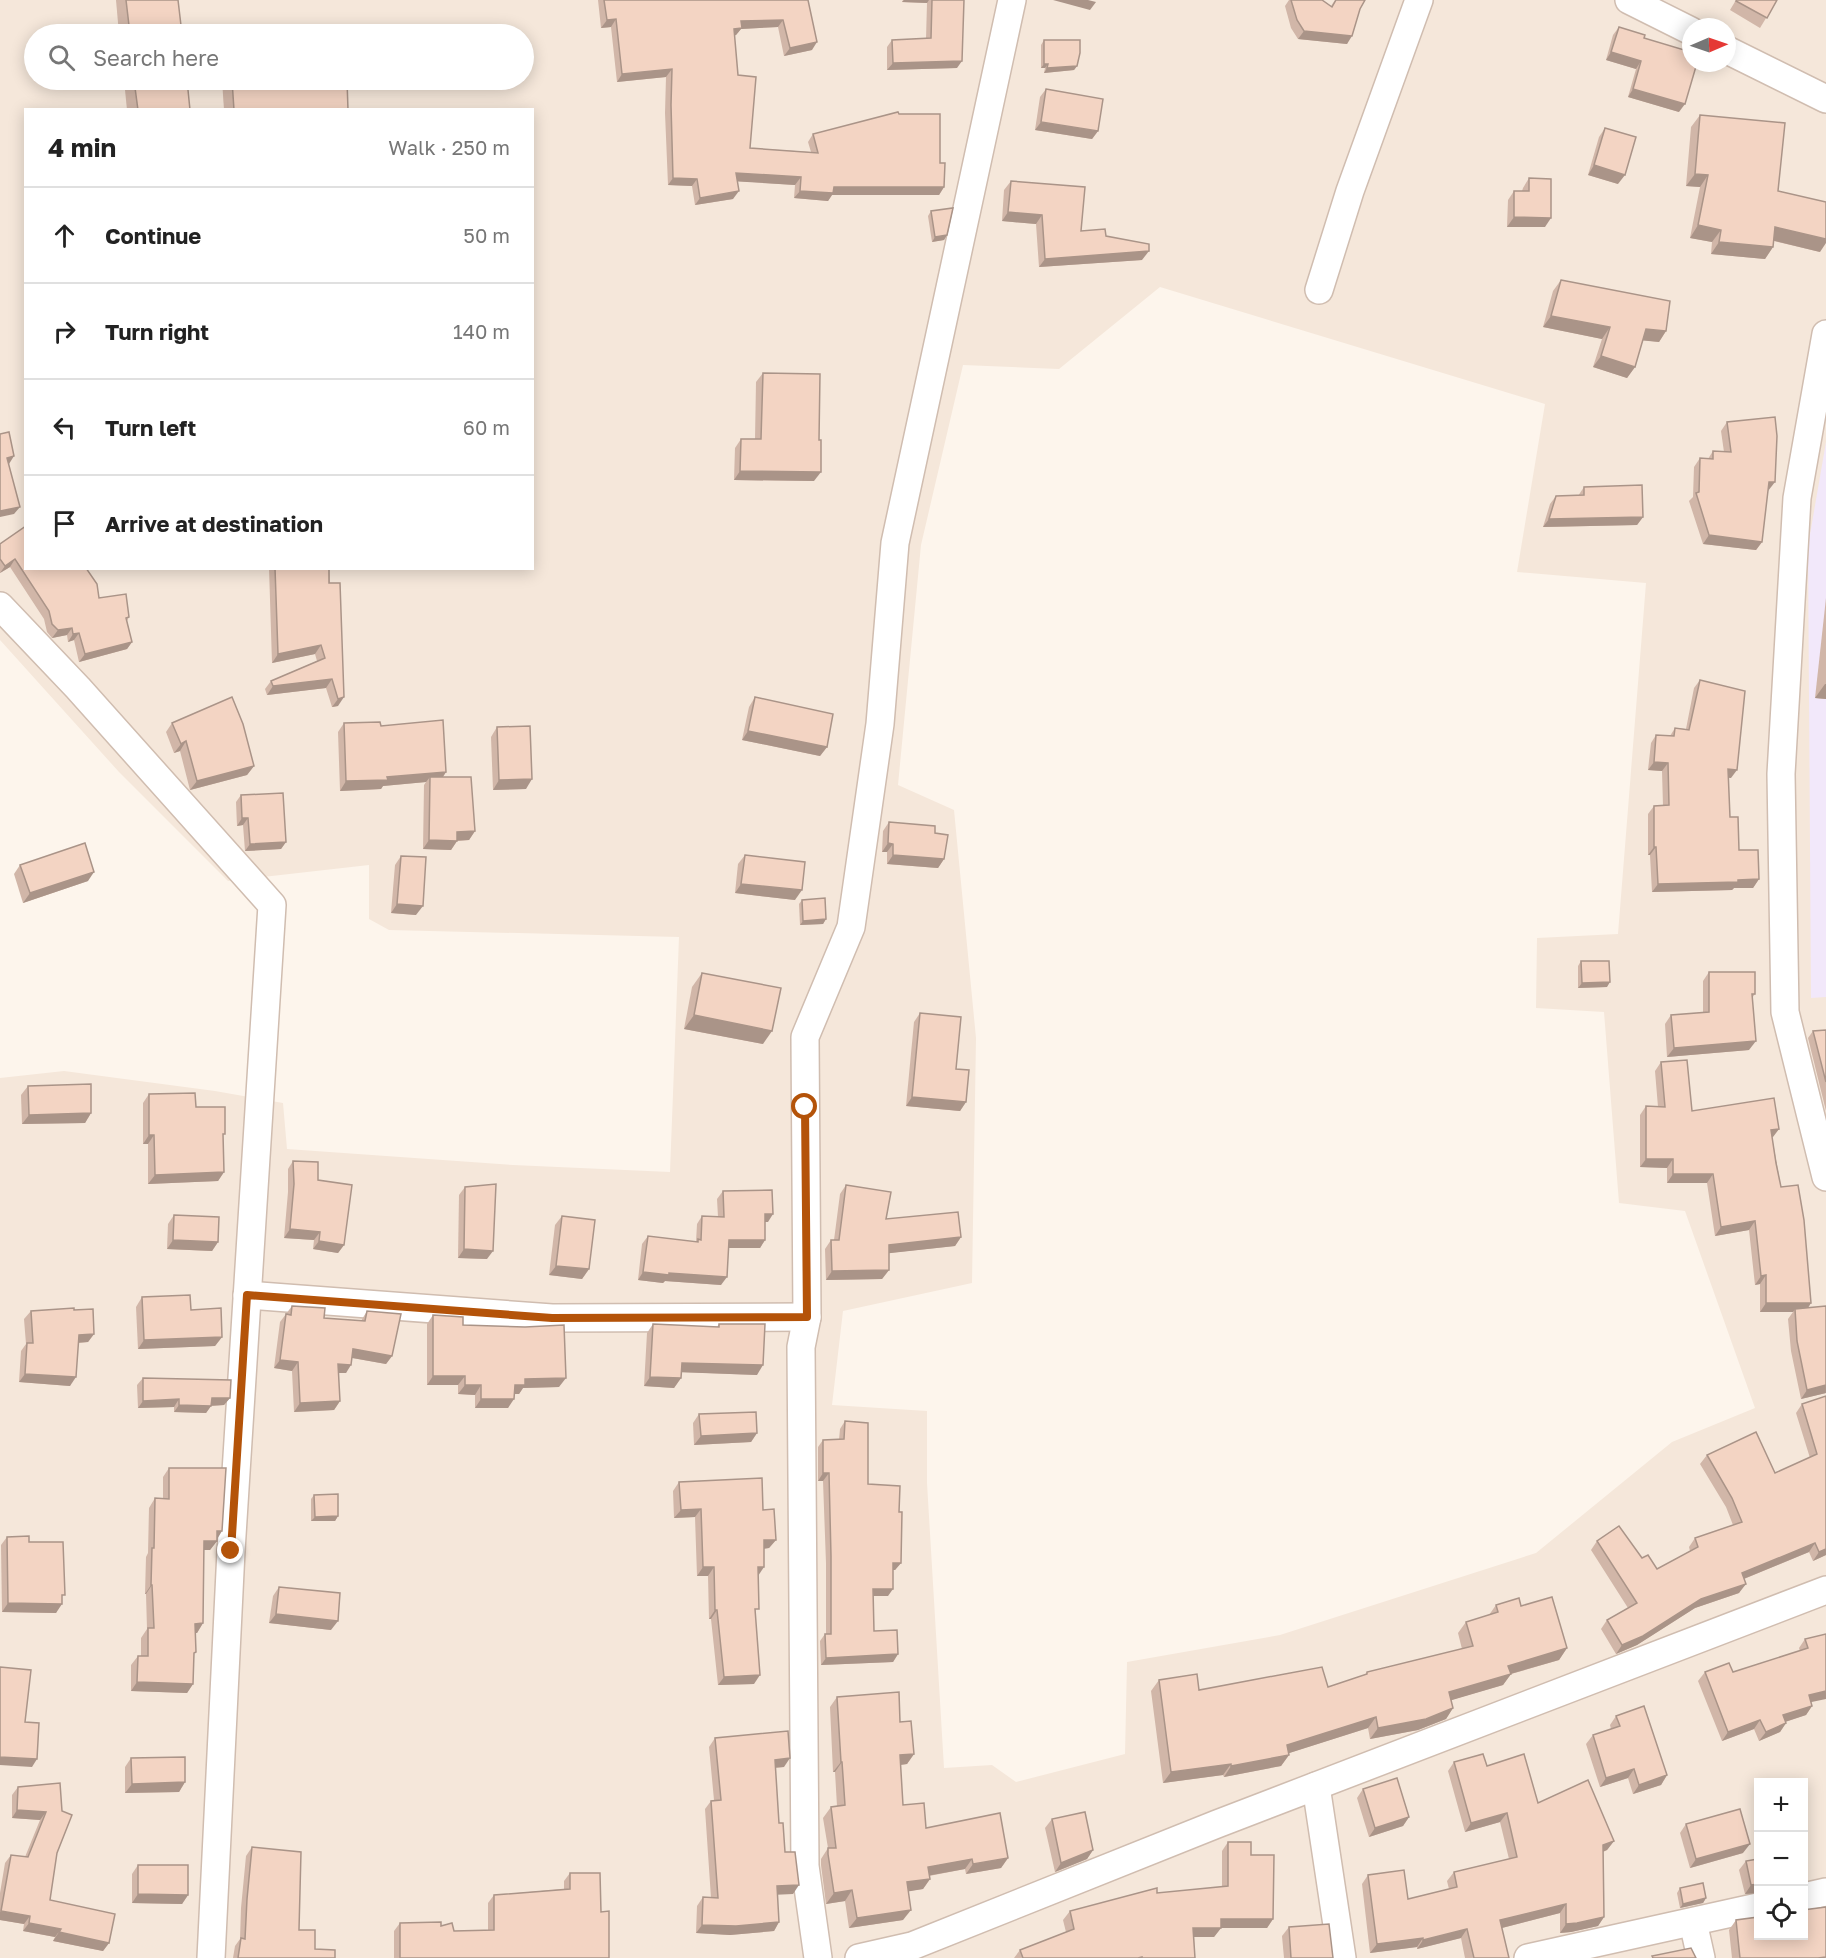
<!DOCTYPE html>
<html lang="en">
<head>
<meta charset="utf-8">
<style>
	body { margin:0; font-family:"Golos Text",sans-serif; background:#f6f6f6; color:#222 }
	.controls { position:absolute; right:18px; bottom:18px; display:grid; overflow:hidden; border-radius:0px; box-shadow:0 3px 15px #0003 }
	.controls button { width:54px; height:54px; display:grid; place-items:center; padding:0; border:0; border-bottom:2px solid #e0e0e0; background:#fff; color:#222; font:30px sans-serif }
	.compass { position:absolute; left:1682px; top:18px; width:54px; height:54px; border-radius:50%; background:#fff; box-shadow:0 3px 15px #0003; rotate:88deg }
	.stop { position:absolute; width:18px; height:18px; margin:-14px; border:4px solid #b45309; border-radius:50%; background:#fff }
	.stop.end { background:#b45309; border-color:#fff; box-shadow:0 2px 6px #0008 }
	.list { margin:0; padding:0; list-style:none }
	h2 { display:flex; justify-content:space-between; align-items:center; height:78px; margin:0; padding:0 24px; font-size:26px }
	h2 small { font-size:20px; font-weight:400; color:#767676 }
	.list li { display:grid; grid-template-columns:39px 1fr auto; gap:18px; align-items:center; box-sizing:border-box; height:96px; padding:0 24px; border-top:2px solid #e0e0e0 }
	.list b { display:block; font-size:22px; white-space:nowrap }
	.list em { font-size:20px; font-style:normal; color:#767676 }
	.icon { flex:none; width:33px; height:33px; fill:none; stroke:currentColor; stroke-width:2; stroke-linecap:round; stroke-linejoin:round }
	.map { position:relative; flex:none; width:1826px; height:1958px; overflow:hidden }
	.search { position:absolute; background:#fff; box-shadow:0 3px 15px #0003; left:24px; top:24px; width:510px; height:66px; display:flex; align-items:center; gap:15px; box-sizing:border-box; padding:0 21px; border-radius:33px; color:#767676; font-size:22px }
	.panel { position:absolute; background:#fff; box-shadow:0 3px 15px #0003; left:24px; top:108px; width:510px; height:462px; border-radius:0px }
	.map>svg:first-child { display:block }
	.residential { fill:#f5e7da; fill-rule:evenodd }
	.education { fill:#f2e8fa }
	.lines { fill:none; stroke-linecap:round; stroke-linejoin:round }
	.minor-casing { stroke:#d0bdb0; stroke-width:30 }
	.minor { stroke:#fff; stroke-width:27 }
	.wall { fill:#d1b6a8 }
	.shaded-wall { fill:#aa9488 }
	.building { fill:#f3d4c3; stroke:#aa9488; stroke-width:1.5 }
	.route { stroke:#b45309; stroke-width:8 }
</style>
</head>
<body>
<div class="map">
<svg width="1826" height="1958" viewBox="0 0 1826 1958">
	<rect width="100%" height="100%" fill="#fdf5ec"/>
	<path class="residential" d="M 0,0 L 1826,0 L 1826,1958 L 0,1958 L 0,1078 L 64,1071 L 215,1091 L 283,1103 L 287,1149 L 513,1165 L 670,1172 L 679,937 L 389,930 L 369,919 L 369,865 L 228,881 L 119,772 L 0,640 ZM 1691,27 L 1727,27 L 1727,63 L 1691,63 ZM 34,34 L 524,34 L 524,80 L 34,80 ZM 26,110 L 532,110 L 532,568 L 26,568 ZM 1160,287 L 1545,404 L 1517,572 L 1646,583 L 1618,934 L 1537,938 L 1536,1008 L 1604,1012 L 1619,1203 L 1685,1211 L 1755,1408 L 1672,1442 L 1536,1553 L 1280,1635 L 1127,1662 L 1125,1754 L 1016,1782 L 992,1765 L 944,1768 L 927,1483 L 927,1411 L 832,1405 L 843,1311 L 972,1283 L 976,1038 L 954,810 L 898,785 L 921,545 L 963,365 L 1059,369 ZM 1758,1782 L 1804,1782 L 1804,1936 L 1758,1936 Z"/>
	<polygon class="education" points="1826,442 1826,997 1811,998 1808,546"/>
	<g class="lines">
		<defs>
			<g id="minor">
				<polyline points="1629,0 1691,31"/>
				<polyline points="1727,50 1826,99"/>
				<polyline points="1319,290 1350,191 1419,0"/>
				<polyline points="1826,334 1797,498 1781,774 1785,1012 1826,1177"/>
				<polyline points="0,606 78,688 272,905 231,1551 211,1958"/>
				<polyline points="247,1295 552,1318 807,1317"/>
				<polyline points="1316,1786 1342,1958"/>
				<polyline points="1804,1897 1826,1892"/>
				<polyline points="1693,1922 1701,1958"/>
				<polyline points="818,1958 805,1866 801,1347 807,1317 805,1037 851,927 880,724 895,543 1012,0"/>
				<polyline points="859,1958 912,1946 1217,1824 1826,1590"/>
				<polyline points="1528,1958 1758,1907"/>
			</g>
		</defs>
		<use href="#minor" class="minor-casing"/>
		<use href="#minor" class="minor"/>
	</g>
	<g class="wall">
		<polygon points="116,0 178,0 182,34 119,34"/>
		<polygon points="598,0 808,0 812,50 784,56 778,27 741,29 736,35 734,36 738,75 750,148 811,152 808,142 813,134 899,114 940,163 944,187 939,195 832,195 828,201 794,198 795,185 737,181 733,199 695,205 692,186 668,185 665,113 666,77 617,82 611,27 601,28"/>
		<polygon points="903,0 964,0 957,68 887,70 887,47 892,40 926,39 927,3 902,2"/>
		<polygon points="1289,0 1322,0 1331,6 1335,0 1365,0 1360,9 1347,44 1298,39 1291,28 1285,6"/>
		<polygon points="1736,0 1777,0 1760,28 1730,10"/>
		<polygon points="1619,27 1644,38 1679,112 1628,97 1636,69 1606,60 1613,35"/>
		<polygon points="1044,40 1077,66 1074,70 1044,73 1045,68 1041,68 1041,45"/>
		<polygon points="124,80 187,80 190,110 127,110"/>
		<polygon points="222,80 347,80 348,110 224,110"/>
		<polygon points="1046,89 1098,131 1092,139 1035,130 1040,97"/>
		<polygon points="1700,115 1778,191 1820,252 1774,241 1773,247 1765,259 1711,254 1712,242 1690,238 1700,187 1686,186 1691,127"/>
		<polygon points="1605,128 1618,184 1588,175 1599,137"/>
		<polygon points="1529,178 1545,227 1507,227 1508,200 1514,191 1522,191 1523,188"/>
		<polygon points="1011,181 1081,231 1106,236 1142,260 1039,267 1036,224 1002,221 1004,190"/>
		<polygon points="931,211 947,235 944,240 932,242 928,216"/>
		<polygon points="1561,280 1666,331 1659,342 1643,340 1635,367 1627,378 1593,367 1602,339 1543,327 1553,291"/>
		<polygon points="763,373 819,440 814,481 734,480 735,448 741,439 755,439 756,382"/>
		<polygon points="1727,422 1768,491 1762,542 1756,550 1703,544 1689,501 1693,497 1694,467 1700,458 1708,459 1713,451 1724,452 1721,431"/>
		<polygon points="1584,487 1643,517 1637,525 1543,527 1550,504 1556,496 1578,496"/>
		<polygon points="0,544 26,568 99,598 129,617 127,621 132,642 127,649 79,662 74,640 68,642 67,635 52,638 47,632 44,619 10,567 0,573"/>
		<polygon points="269,568 329,568 338,706 332,707 326,688 267,695 265,689 271,681 317,661 315,654 272,663"/>
		<polygon points="1826,598 1826,699 1815,698"/>
		<polygon points="1700,680 1731,778 1728,778 1730,817 1739,850 1759,879 1753,888 1734,888 1732,890 1652,892 1650,855 1648,855 1648,814 1654,806 1663,806 1662,771 1648,770 1651,743 1656,735 1670,736 1675,728 1686,729 1694,688"/>
		<polygon points="755,697 827,747 820,756 742,740 749,707"/>
		<polygon points="172,723 254,766 247,775 190,790 180,751 174,753 166,732"/>
		<polygon points="344,723 381,726 446,772 443,777 475,831 469,840 457,841 451,850 423,849 424,785 426,782 383,786 381,789 340,791 338,732"/>
		<polygon points="497,727 526,789 493,790 491,737"/>
		<polygon points="241,795 286,842 281,849 245,851 243,825 237,826 236,802"/>
		<polygon points="889,822 944,859 938,868 887,864 887,852 882,852 883,831"/>
		<polygon points="745,855 795,900 735,893 738,864"/>
		<polygon points="401,856 416,915 391,913 395,865"/>
		<polygon points="20,865 88,881 23,903 14,874"/>
		<polygon points="802,900 826,919 823,924 800,925 799,904"/>
		<polygon points="1581,961 1607,987 1578,988 1578,966"/>
		<polygon points="1709,972 1755,994 1752,998 1749,1050 1667,1057 1665,1024 1671,1015 1703,1013 1703,981"/>
		<polygon points="702,973 763,1044 684,1029 692,987"/>
		<polygon points="920,1013 956,1069 966,1102 960,1111 906,1106 914,1022"/>
		<polygon points="1826,1030 1826,1111 1808,1038 1813,1031"/>
		<polygon points="1661,1062 1692,1111 1779,1129 1772,1137 1781,1187 1811,1303 1808,1308 1826,1306 1826,1393 1801,1399 1791,1351 1788,1319 1793,1312 1760,1312 1760,1284 1755,1285 1749,1230 1715,1236 1707,1183 1667,1183 1667,1168 1640,1167 1640,1115 1646,1106 1658,1107 1655,1071"/>
		<polygon points="28,1086 91,1113 85,1123 22,1124 21,1095"/>
		<polygon points="149,1094 196,1107 223,1138 224,1172 218,1181 148,1184 148,1144 143,1144 143,1103"/>
		<polygon points="293,1161 318,1180 344,1245 338,1253 313,1249 314,1240 284,1238 288,1192 288,1169"/>
		<polygon points="846,1185 886,1219 961,1237 955,1246 889,1253 889,1270 882,1279 826,1280 825,1249 831,1240 834,1240 840,1194"/>
		<polygon points="465,1187 487,1259 458,1258 459,1195"/>
		<polygon points="723,1191 768,1222 765,1222 765,1240 760,1248 728,1248 721,1285 665,1281 663,1283 638,1280 642,1244 648,1236 696,1242 697,1224 702,1216 718,1217 717,1199"/>
		<polygon points="174,1215 218,1242 212,1251 167,1249 168,1224"/>
		<polygon points="562,1216 589,1269 582,1279 549,1275 555,1225"/>
		<polygon points="142,1297 191,1310 222,1337 215,1346 138,1349 136,1307"/>
		<polygon points="292,1306 324,1318 361,1321 367,1311 392,1356 386,1364 352,1358 346,1373 338,1373 340,1401 334,1410 294,1412 292,1371 274,1368 280,1322"/>
		<polygon points="74,1310 94,1334 88,1342 79,1343 70,1386 19,1382 21,1351 26,1344 24,1319 31,1311"/>
		<polygon points="433,1315 463,1325 559,1387 523,1388 519,1394 514,1394 508,1408 475,1408 475,1395 458,1394 458,1385 427,1385 427,1324"/>
		<polygon points="653,1324 717,1327 719,1324 757,1375 681,1372 681,1378 674,1388 644,1386 647,1333"/>
		<polygon points="143,1378 230,1398 224,1405 211,1406 206,1413 174,1412 174,1407 138,1408 137,1385"/>
		<polygon points="1826,1396 1826,1555 1813,1561 1809,1552 1744,1579 1739,1593 1695,1608 1637,1645 1616,1654 1601,1629 1607,1620 1628,1608 1591,1550 1597,1541 1642,1558 1657,1569 1690,1551 1689,1547 1695,1538 1733,1525 1726,1507 1700,1464 1707,1455 1775,1473 1810,1458 1796,1413 1802,1404"/>
		<polygon points="699,1414 757,1433 751,1442 694,1445 693,1423"/>
		<polygon points="845,1421 868,1484 899,1512 901,1563 895,1570 893,1570 888,1596 873,1596 874,1631 898,1654 893,1662 821,1665 820,1641 825,1634 826,1634 826,1563 823,1481 818,1481 818,1447 823,1440 839,1440 840,1429"/>
		<polygon points="169,1468 217,1539 217,1541 210,1550 204,1550 203,1623 197,1633 195,1633 193,1684 187,1693 131,1691 131,1665 138,1656 141,1656 141,1638 147,1629 146,1594 145,1594 146,1557 148,1553 149,1508 155,1498 163,1498 163,1477"/>
		<polygon points="679,1482 763,1510 776,1540 769,1548 764,1549 758,1575 755,1615 754,1684 718,1685 711,1619 709,1619 708,1576 697,1576 695,1517 674,1518 673,1491"/>
		<polygon points="314,1495 338,1516 335,1521 311,1521 311,1499"/>
		<polygon points="7,1537 29,1542 62,1599 56,1613 2,1612 1,1545"/>
		<polygon points="279,1587 331,1630 269,1623 273,1596"/>
		<polygon points="1496,1605 1521,1606 1567,1648 1559,1660 1511,1674 1503,1685 1451,1700 1453,1708 1446,1719 1418,1730 1370,1739 1368,1728 1289,1753 1289,1755 1281,1766 1224,1777 1223,1775 1163,1783 1151,1691 1159,1680 1199,1690 1328,1687 1365,1675 1367,1672 1462,1649 1458,1633 1466,1622 1489,1615"/>
		<polygon points="1826,1634 1811,1702 1812,1706 1806,1715 1785,1722 1786,1723 1780,1732 1759,1741 1754,1729 1722,1741 1698,1681 1705,1672 1733,1672 1800,1651 1799,1648 1805,1639"/>
		<polygon points="837,1697 900,1722 914,1754 907,1764 900,1765 903,1805 926,1828 1008,1858 1001,1868 966,1874 965,1869 929,1876 930,1879 923,1889 908,1891 903,1920 849,1928 845,1901 826,1904 821,1865 821,1859 828,1848 823,1818 831,1807 837,1806 835,1772 833,1772 830,1707"/>
		<polygon points="1616,1716 1667,1775 1661,1785 1633,1794 1628,1778 1600,1787 1586,1744 1593,1735 1611,1729 1610,1725"/>
		<polygon points="715,1738 784,1767 775,1768 779,1823 793,1894 777,1894 779,1922 774,1931 730,1935 696,1933 697,1906 703,1897 711,1898 705,1809 711,1801 714,1800 709,1747"/>
		<polygon points="131,1758 185,1782 179,1792 125,1793 125,1767"/>
		<polygon points="1454,1762 1487,1766 1538,1803 1614,1841 1607,1850 1603,1852 1604,1917 1598,1926 1571,1932 1560,1933 1560,1913 1502,1928 1509,1958 1465,1958 1461,1938 1417,1949 1417,1947 1370,1953 1362,1884 1368,1875 1408,1899 1449,1889 1447,1881 1454,1872 1509,1859 1500,1822 1465,1832 1448,1771"/>
		<polygon points="60,1783 57,1853 50,1900 109,1943 103,1951 53,1941 55,1937 23,1931 24,1924 0,1920 0,1893 5,1863 11,1855 25,1857 40,1820 12,1818 12,1795 18,1787"/>
		<polygon points="1363,1789 1409,1817 1403,1826 1369,1837 1357,1798"/>
		<polygon points="1052,1819 1093,1850 1087,1859 1055,1872 1045,1828"/>
		<polygon points="1686,1824 1743,1853 1690,1868 1680,1833"/>
		<polygon points="1228,1842 1251,1855 1273,1919 1267,1928 1221,1928 1214,1937 1194,1937 1195,1958 1014,1958 1020,1950 1066,1932 1063,1920 1070,1911 1157,1893 1222,1887 1222,1851"/>
		<polygon points="252,1847 299,1930 315,1949 335,1958 233,1958 235,1946 240,1939 241,1908 246,1856"/>
		<polygon points="1758,1859 1758,1893 1745,1894 1739,1870 1746,1861"/>
		<polygon points="138,1865 188,1895 182,1904 132,1903 132,1874"/>
		<polygon points="570,1873 601,1912 609,1958 394,1958 394,1931 400,1923 441,1926 454,1931 488,1930 488,1903 494,1895 564,1889 564,1881"/>
		<polygon points="1680,1888 1706,1898 1703,1903 1680,1908 1677,1893"/>
		<polygon points="1758,1916 1826,1958 1732,1958 1729,1930 1736,1920 1756,1917"/>
		<polygon points="1289,1927 1333,1958 1284,1958 1282,1936"/>
	</g>
	<g class="shaded-wall">
		<polygon points="904,0 929,0 927,3 902,2"/>
		<polygon points="1053,0 1088,0 1096,2 1090,10"/>
		<polygon points="616,19 611,27 601,28 607,20"/>
		<polygon points="783,20 778,27 741,29 736,35 728,36 734,29 741,21"/>
		<polygon points="1304,31 1352,36 1347,44 1298,39"/>
		<polygon points="817,42 812,50 784,56 790,48"/>
		<polygon points="1611,52 1641,61 1636,69 1606,60"/>
		<polygon points="962,61 957,68 887,70 893,63"/>
		<polygon points="1044,64 1048,64 1045,68 1041,68"/>
		<polygon points="1077,66 1074,70 1044,73 1047,68"/>
		<polygon points="672,69 666,77 617,82 622,74"/>
		<polygon points="1633,89 1685,104 1679,112 1628,97"/>
		<polygon points="1041,122 1098,131 1092,139 1035,130"/>
		<polygon points="1594,165 1625,175 1618,184 1588,175"/>
		<polygon points="736,173 801,177 795,185 730,181"/>
		<polygon points="1695,174 1708,175 1700,187 1686,186"/>
		<polygon points="673,178 697,179 692,186 668,185"/>
		<polygon points="834,187 944,187 939,195 832,195 828,201 794,198 800,191"/>
		<polygon points="739,191 733,199 695,205 700,198"/>
		<polygon points="1008,212 1042,215 1036,224 1002,221"/>
		<polygon points="1514,217 1551,218 1545,227 1507,227"/>
		<polygon points="1698,225 1721,230 1712,242 1690,238"/>
		<polygon points="1775,227 1826,239 1826,243 1820,252 1767,239"/>
		<polygon points="947,235 944,240 932,242 935,237"/>
		<polygon points="1719,242 1773,247 1765,259 1711,254"/>
		<polygon points="1149,251 1142,260 1039,267 1045,259"/>
		<polygon points="1551,316 1610,327 1602,339 1543,327"/>
		<polygon points="1646,329 1666,331 1659,342 1638,340"/>
		<polygon points="1601,356 1635,367 1627,378 1593,367"/>
		<polygon points="14,456 9,464 2,466 7,458"/>
		<polygon points="740,471 821,472 814,481 734,480"/>
		<polygon points="1769,482 1775,482 1768,491"/>
		<polygon points="20,507 14,514 0,517 0,511"/>
		<polygon points="1643,517 1637,525 1543,527 1549,519"/>
		<polygon points="1709,535 1762,542 1756,550 1703,544"/>
		<polygon points="15,559 10,567 0,573 5,566"/>
		<polygon points="72,628 67,635 52,638 58,630"/>
		<polygon points="79,633 74,640 68,642 73,634"/>
		<polygon points="132,642 127,649 79,662 85,654"/>
		<polygon points="321,645 315,654 272,663 278,654"/>
		<polygon points="332,679 326,688 267,695 273,686"/>
		<polygon points="1825,684 1826,684 1826,699 1815,698"/>
		<polygon points="344,697 338,706 332,707 338,699"/>
		<polygon points="748,731 827,747 820,756 742,740"/>
		<polygon points="186,741 180,751 174,753 181,744"/>
		<polygon points="1654,762 1668,763 1662,771 1648,770"/>
		<polygon points="254,766 247,775 190,790 197,781"/>
		<polygon points="1728,769 1737,770 1731,778 1722,777"/>
		<polygon points="446,772 440,781 430,777 426,782 383,786 381,789 340,791 346,781"/>
		<polygon points="532,779 526,789 493,790 499,780"/>
		<polygon points="242,818 248,818 243,825 237,826"/>
		<polygon points="475,831 469,840 451,841 457,832"/>
		<polygon points="429,840 457,841 451,850 423,849"/>
		<polygon points="286,842 281,849 245,851 250,844"/>
		<polygon points="888,843 893,844 887,852 882,852"/>
		<polygon points="1654,847 1656,847 1650,855 1648,855"/>
		<polygon points="893,855 944,859 938,868 887,864"/>
		<polygon points="94,872 88,881 23,903 30,893"/>
		<polygon points="1759,879 1753,888 1734,888 1732,890 1652,892 1658,884"/>
		<polygon points="741,884 802,890 795,900 735,893"/>
		<polygon points="397,904 423,906 416,915 391,913"/>
		<polygon points="826,919 823,924 800,925 803,921"/>
		<polygon points="1610,982 1607,987 1578,988 1582,983"/>
		<polygon points="694,1015 772,1031 763,1044 684,1029"/>
		<polygon points="1756,1041 1749,1050 1667,1057 1674,1048"/>
		<polygon points="912,1097 966,1102 960,1111 906,1106"/>
		<polygon points="91,1113 85,1123 22,1124 29,1115"/>
		<polygon points="1779,1129 1773,1137 1765,1139 1771,1130"/>
		<polygon points="149,1135 154,1135 148,1144 143,1144"/>
		<polygon points="1646,1159 1673,1159 1667,1168 1640,1167"/>
		<polygon points="224,1172 218,1181 148,1184 155,1175"/>
		<polygon points="1673,1174 1713,1174 1707,1183 1667,1183"/>
		<polygon points="765,1214 773,1214 768,1222 760,1222"/>
		<polygon points="1755,1221 1749,1230 1715,1236 1721,1227"/>
		<polygon points="290,1229 320,1232 314,1240 284,1238"/>
		<polygon points="961,1237 955,1246 882,1254 889,1245"/>
		<polygon points="173,1240 218,1242 212,1251 167,1249"/>
		<polygon points="729,1240 765,1240 760,1248 723,1248"/>
		<polygon points="319,1241 344,1245 338,1253 313,1249"/>
		<polygon points="464,1249 493,1251 487,1259 458,1258"/>
		<polygon points="556,1266 589,1269 582,1279 549,1275"/>
		<polygon points="889,1270 882,1279 826,1280 832,1271"/>
		<polygon points="643,1272 669,1273 727,1277 721,1285 665,1281 663,1283 638,1280"/>
		<polygon points="1766,1275 1760,1284 1755,1285 1761,1276"/>
		<polygon points="1766,1303 1811,1303 1805,1312 1795,1309 1793,1312 1760,1312"/>
		<polygon points="94,1334 88,1342 73,1343 79,1335"/>
		<polygon points="222,1337 215,1346 138,1349 144,1340"/>
		<polygon points="353,1349 392,1356 386,1364 347,1357"/>
		<polygon points="280,1360 298,1362 292,1371 274,1368"/>
		<polygon points="682,1363 763,1365 757,1375 675,1372"/>
		<polygon points="338,1364 351,1365 346,1373 332,1373"/>
		<polygon points="25,1374 76,1377 70,1386 19,1382"/>
		<polygon points="433,1376 465,1376 458,1385 427,1385"/>
		<polygon points="650,1377 681,1378 674,1388 644,1386"/>
		<polygon points="566,1378 559,1387 523,1388 519,1394 508,1394 515,1385 525,1379"/>
		<polygon points="465,1385 481,1385 475,1395 458,1394"/>
		<polygon points="1826,1385 1826,1393 1801,1399 1807,1390"/>
		<polygon points="212,1398 230,1398 224,1405 207,1406 211,1406 206,1413 174,1412 179,1405"/>
		<polygon points="179,1399 174,1407 138,1408 143,1401"/>
		<polygon points="481,1399 514,1399 508,1408 475,1408"/>
		<polygon points="340,1401 334,1410 294,1412 300,1403"/>
		<polygon points="757,1433 751,1442 694,1445 701,1436"/>
		<polygon points="823,1473 829,1473 823,1481 818,1481"/>
		<polygon points="701,1509 695,1517 674,1518 681,1510"/>
		<polygon points="338,1516 335,1521 311,1521 315,1517"/>
		<polygon points="217,1531 222,1531 216,1541"/>
		<polygon points="764,1540 776,1540 769,1548 758,1549"/>
		<polygon points="204,1541 217,1541 210,1550 198,1550"/>
		<polygon points="1815,1543 1809,1552 1736,1582 1742,1573"/>
		<polygon points="1826,1549 1826,1555 1813,1561 1819,1552"/>
		<polygon points="893,1563 901,1563 895,1570 888,1570"/>
		<polygon points="703,1567 714,1567 708,1576 697,1576"/>
		<polygon points="758,1567 764,1567 758,1576"/>
		<polygon points="1746,1584 1739,1593 1695,1608 1637,1645 1616,1654 1622,1645 1701,1599"/>
		<polygon points="151,1585 152,1585 146,1594 145,1594"/>
		<polygon points="873,1589 893,1589 888,1596 868,1596"/>
		<polygon points="8,1603 62,1604 56,1613 2,1612"/>
		<polygon points="715,1610 717,1610 711,1619 709,1619"/>
		<polygon points="276,1614 338,1621 331,1630 269,1623"/>
		<polygon points="203,1623 197,1633 189,1633 195,1624"/>
		<polygon points="1567,1648 1559,1660 1500,1677 1508,1666"/>
		<polygon points="898,1654 893,1662 821,1665 826,1658"/>
		<polygon points="1511,1674 1503,1685 1442,1703 1449,1692"/>
		<polygon points="760,1675 754,1684 718,1685 724,1677"/>
		<polygon points="137,1682 193,1684 187,1693 131,1691"/>
		<polygon points="1826,1691 1826,1699 1802,1704 1809,1695"/>
		<polygon points="1812,1706 1806,1715 1776,1725 1783,1715"/>
		<polygon points="1453,1708 1446,1719 1418,1730 1370,1739 1378,1728"/>
		<polygon points="1376,1717 1368,1728 1280,1756 1287,1745"/>
		<polygon points="1760,1720 1754,1729 1722,1741 1728,1732"/>
		<polygon points="1786,1723 1780,1732 1759,1741 1766,1732"/>
		<polygon points="914,1754 907,1764 892,1766 900,1755"/>
		<polygon points="1289,1755 1281,1766 1224,1777 1231,1766"/>
		<polygon points="0,1757 37,1759 32,1767 0,1765"/>
		<polygon points="790,1758 784,1767 769,1768 775,1760"/>
		<polygon points="841,1762 842,1762 835,1772 833,1772"/>
		<polygon points="1231,1764 1223,1775 1163,1783 1171,1772"/>
		<polygon points="1634,1769 1628,1778 1600,1787 1606,1778"/>
		<polygon points="1667,1775 1661,1785 1633,1794 1639,1785"/>
		<polygon points="185,1782 179,1792 125,1793 132,1784"/>
		<polygon points="17,1810 46,1812 40,1820 12,1818"/>
		<polygon points="1507,1813 1500,1822 1465,1832 1471,1823"/>
		<polygon points="1409,1817 1403,1826 1369,1837 1375,1828"/>
		<polygon points="1614,1841 1607,1850 1597,1854 1603,1845"/>
		<polygon points="1750,1844 1743,1853 1690,1868 1696,1859"/>
		<polygon points="1093,1850 1087,1859 1055,1872 1061,1863"/>
		<polygon points="1008,1858 1001,1868 966,1874 973,1864"/>
		<polygon points="972,1859 965,1869 921,1877 928,1867"/>
		<polygon points="930,1879 923,1889 899,1893 907,1882"/>
		<polygon points="1758,1884 1758,1893 1745,1894 1751,1885"/>
		<polygon points="799,1885 793,1894 771,1895 777,1886"/>
		<polygon points="852,1890 845,1901 826,1904 834,1893"/>
		<polygon points="138,1894 188,1895 182,1904 132,1903"/>
		<polygon points="1706,1898 1703,1903 1680,1908 1683,1904"/>
		<polygon points="1566,1904 1560,1913 1494,1930 1500,1920"/>
		<polygon points="911,1910 903,1920 849,1928 857,1918"/>
		<polygon points="1,1911 30,1916 24,1924 0,1920 0,1912"/>
		<polygon points="1604,1917 1598,1926 1571,1932 1560,1933 1566,1924"/>
		<polygon points="1221,1919 1273,1919 1267,1928 1214,1928"/>
		<polygon points="779,1922 774,1931 730,1935 696,1933 702,1925"/>
		<polygon points="29,1923 61,1929 55,1937 23,1931"/>
		<polygon points="1193,1928 1221,1928 1214,1937 1187,1937"/>
		<polygon points="1467,1929 1461,1938 1417,1949 1423,1940"/>
		<polygon points="59,1932 109,1943 103,1951 53,1941"/>
		<polygon points="1423,1938 1417,1947 1370,1953 1377,1944"/>
	</g>
	<g class="building">
		<polygon points="126,0 178,0 182,34 130,34"/>
		<polygon points="604,0 808,0 817,42 790,48 783,20 741,21 742,28 734,29 738,75 756,77 750,148 818,153 813,134 898,112 899,114 940,114 940,163 945,163 944,187 834,187 833,193 800,191 801,177 736,173 739,191 700,198 697,179 673,178 671,105 672,69 622,74 616,19 607,20"/>
		<polygon points="932,0 964,0 962,61 893,63 892,40 931,38"/>
		<polygon points="1291,0 1322,0 1332,7 1336,0 1365,0 1360,9 1352,36 1304,31 1297,20"/>
		<polygon points="1737,0 1777,0 1767,18 1736,1"/>
		<polygon points="1619,27 1645,35 1644,38 1691,52 1691,63 1697,63 1685,104 1633,89 1641,61 1611,52"/>
		<polygon points="1044,40 1080,40 1080,53 1077,66 1047,68 1048,64 1044,64"/>
		<polygon points="134,80 187,80 190,110 138,110"/>
		<polygon points="232,80 347,80 348,110 234,110"/>
		<polygon points="1046,89 1103,99 1098,131 1041,122"/>
		<polygon points="1700,115 1785,123 1778,191 1826,202 1826,239 1775,227 1773,247 1719,242 1721,230 1698,225 1708,175 1695,174"/>
		<polygon points="1605,128 1636,137 1625,175 1594,165"/>
		<polygon points="1529,178 1551,179 1551,218 1514,217 1514,191 1529,191"/>
		<polygon points="1011,181 1085,187 1081,231 1105,229 1106,236 1149,244 1149,251 1045,259 1042,215 1008,212"/>
		<polygon points="953,208 947,235 935,237 931,211"/>
		<polygon points="1561,280 1670,301 1666,331 1646,329 1635,367 1601,356 1610,327 1551,316"/>
		<polygon points="763,373 820,374 819,440 821,440 821,472 740,471 741,439 761,439"/>
		<polygon points="1775,417 1777,436 1775,482 1769,482 1762,542 1709,535 1696,493 1699,492 1700,458 1713,459 1713,451 1731,452 1727,422"/>
		<polygon points="9,432 14,456 7,458 20,507 0,511 0,434"/>
		<polygon points="1642,485 1643,517 1549,519 1556,496 1584,495 1584,487"/>
		<polygon points="26,526 26,568 86,568 97,584 99,598 126,594 129,617 126,618 132,642 85,654 79,633 73,634 72,628 58,630 52,624 49,611 15,559 5,566 0,559 0,544"/>
		<polygon points="275,568 329,568 329,583 340,583 344,697 338,699 332,679 273,686 271,681 325,658 321,645 278,654"/>
		<polygon points="1700,680 1745,691 1737,770 1728,769 1730,817 1738,817 1739,850 1758,850 1759,879 1738,880 1738,882 1658,884 1656,847 1654,847 1654,806 1669,805 1668,763 1654,762 1656,735 1674,736 1675,728 1689,730"/>
		<polygon points="232,697 243,724 254,766 197,781 186,741 181,744 172,723"/>
		<polygon points="755,697 833,714 827,747 748,731"/>
		<polygon points="443,720 446,772 387,777 388,780 346,781 344,723 380,722 381,726"/>
		<polygon points="530,726 532,779 499,780 497,727"/>
		<polygon points="430,777 471,777 475,831 457,832 457,841 429,840"/>
		<polygon points="283,793 286,842 250,844 248,818 242,818 241,795"/>
		<polygon points="889,822 935,826 935,833 948,835 944,859 893,855 893,844 888,843"/>
		<polygon points="85,843 94,872 30,893 20,865"/>
		<polygon points="745,855 805,862 802,890 741,884"/>
		<polygon points="401,856 426,857 423,906 397,904"/>
		<polygon points="825,898 826,919 803,921 802,900"/>
		<polygon points="1581,961 1609,961 1610,982 1582,983"/>
		<polygon points="1709,972 1755,972 1755,994 1752,994 1756,1041 1674,1048 1671,1015 1709,1012"/>
		<polygon points="702,973 781,988 772,1031 694,1015"/>
		<polygon points="920,1013 961,1017 956,1069 969,1070 966,1102 912,1097"/>
		<polygon points="1826,1030 1826,1082 1813,1031"/>
		<polygon points="1687,1060 1692,1111 1774,1098 1779,1129 1771,1130 1776,1163 1781,1187 1798,1185 1804,1220 1811,1303 1766,1303 1766,1275 1761,1276 1755,1221 1721,1227 1713,1174 1673,1174 1673,1159 1646,1159 1646,1106 1665,1107 1661,1062"/>
		<polygon points="91,1084 91,1113 29,1115 28,1086"/>
		<polygon points="195,1093 196,1107 225,1107 225,1134 223,1134 224,1172 155,1175 154,1135 149,1135 149,1094"/>
		<polygon points="293,1161 318,1162 318,1180 352,1185 344,1245 319,1241 320,1232 290,1229 294,1184"/>
		<polygon points="496,1184 493,1251 464,1249 465,1187"/>
		<polygon points="846,1185 891,1192 886,1219 958,1212 961,1237 889,1245 889,1270 832,1271 831,1240 839,1240"/>
		<polygon points="772,1190 773,1214 765,1214 765,1240 729,1240 727,1277 669,1273 669,1275 643,1272 648,1236 698,1242 698,1239 701,1240 702,1216 724,1217 723,1191"/>
		<polygon points="174,1215 219,1217 218,1242 173,1240"/>
		<polygon points="562,1216 595,1220 589,1269 556,1266"/>
		<polygon points="190,1295 191,1310 221,1308 222,1337 144,1340 142,1297"/>
		<polygon points="292,1306 325,1308 324,1318 365,1321 367,1311 401,1314 392,1356 353,1349 351,1365 338,1364 340,1401 300,1403 298,1362 280,1360 286,1314 291,1315"/>
		<polygon points="1826,1306 1826,1385 1807,1390 1797,1341 1795,1309"/>
		<polygon points="74,1308 74,1310 93,1309 94,1334 79,1335 76,1377 25,1374 27,1343 33,1343 31,1311"/>
		<polygon points="433,1315 463,1317 463,1325 525,1327 564,1325 566,1378 525,1379 525,1385 515,1385 514,1399 481,1399 481,1385 465,1385 465,1376 433,1376"/>
		<polygon points="653,1324 719,1327 719,1324 765,1324 763,1365 682,1363 681,1378 650,1377"/>
		<polygon points="143,1378 231,1380 230,1398 212,1398 211,1406 179,1405 179,1399 143,1401"/>
		<polygon points="1826,1396 1826,1549 1819,1552 1815,1543 1742,1573 1746,1584 1701,1599 1643,1636 1622,1645 1607,1620 1637,1603 1597,1541 1619,1526 1642,1558 1648,1555 1657,1569 1698,1547 1695,1538 1742,1522 1732,1498 1707,1455 1756,1432 1775,1473 1817,1454 1802,1404"/>
		<polygon points="756,1412 757,1433 701,1436 699,1414"/>
		<polygon points="845,1421 868,1423 868,1484 900,1486 899,1512 902,1512 901,1563 893,1563 893,1589 873,1589 874,1631 897,1630 898,1654 826,1658 825,1634 831,1634 831,1556 829,1473 823,1473 823,1440 844,1439"/>
		<polygon points="169,1468 226,1468 222,1531 217,1531 217,1541 204,1541 203,1623 195,1624 196,1652 194,1653 193,1684 137,1682 138,1656 148,1656 148,1628 154,1628 152,1585 151,1585 152,1548 154,1548 155,1498 169,1499"/>
		<polygon points="762,1478 763,1510 774,1509 776,1540 764,1540 764,1567 758,1567 759,1609 755,1609 760,1675 724,1677 717,1610 715,1610 714,1567 703,1567 701,1509 681,1510 679,1482"/>
		<polygon points="338,1494 338,1516 315,1517 314,1495"/>
		<polygon points="29,1536 29,1542 63,1542 65,1595 62,1595 62,1604 8,1603 7,1537"/>
		<polygon points="279,1587 340,1593 338,1621 276,1614"/>
		<polygon points="1552,1597 1567,1648 1508,1666 1511,1674 1449,1692 1453,1708 1426,1719 1378,1728 1376,1717 1287,1745 1289,1755 1231,1766 1231,1764 1171,1772 1159,1680 1197,1674 1199,1690 1322,1667 1328,1687 1367,1674 1367,1672 1473,1646 1466,1622 1498,1612 1496,1605 1519,1598 1521,1606"/>
		<polygon points="1826,1634 1826,1691 1809,1695 1812,1706 1783,1715 1786,1723 1766,1732 1760,1720 1728,1732 1705,1672 1729,1663 1733,1672 1808,1648 1805,1639"/>
		<polygon points="0,1667 31,1670 25,1722 39,1723 37,1759 0,1757"/>
		<polygon points="899,1692 900,1722 911,1721 914,1754 900,1755 903,1805 924,1803 926,1828 1000,1813 1008,1858 973,1864 972,1859 928,1867 930,1879 907,1882 911,1910 857,1918 852,1890 834,1893 828,1854 828,1848 836,1848 831,1807 845,1805 842,1762 841,1762 837,1697"/>
		<polygon points="1644,1706 1667,1775 1639,1785 1634,1769 1606,1778 1593,1735 1620,1726 1616,1716"/>
		<polygon points="788,1731 790,1758 775,1760 779,1823 783,1823 785,1852 795,1852 799,1885 777,1886 779,1922 736,1926 702,1925 703,1897 718,1898 711,1801 721,1800 715,1738"/>
		<polygon points="1483,1754 1487,1766 1524,1754 1538,1803 1588,1780 1614,1841 1603,1845 1604,1917 1577,1923 1566,1924 1566,1904 1500,1920 1509,1958 1474,1958 1467,1929 1423,1940 1423,1938 1377,1944 1368,1875 1404,1870 1408,1899 1457,1887 1454,1872 1517,1857 1507,1813 1471,1823 1454,1762"/>
		<polygon points="185,1757 185,1782 132,1784 131,1758"/>
		<polygon points="1397,1778 1409,1817 1375,1828 1363,1789"/>
		<polygon points="60,1783 62,1811 72,1815 57,1853 50,1900 115,1914 109,1943 59,1932 61,1929 29,1923 30,1916 1,1911 11,1855 28,1857 46,1812 17,1810 18,1787"/>
		<polygon points="1740,1809 1750,1844 1696,1859 1686,1824"/>
		<polygon points="1085,1812 1093,1850 1061,1863 1052,1819"/>
		<polygon points="1228,1842 1251,1842 1251,1855 1274,1855 1273,1919 1221,1919 1221,1928 1193,1928 1195,1958 1142,1958 1142,1957 1138,1958 1023,1958 1020,1950 1074,1929 1070,1911 1157,1888 1157,1893 1228,1886"/>
		<polygon points="252,1847 301,1852 299,1930 315,1930 315,1949 335,1950 335,1958 238,1958 241,1938 245,1939 247,1899"/>
		<polygon points="1758,1859 1758,1884 1751,1885 1746,1861"/>
		<polygon points="138,1865 188,1865 188,1895 138,1894"/>
		<polygon points="570,1873 600,1873 601,1912 609,1911 609,1958 400,1958 400,1923 441,1922 441,1926 452,1923 454,1931 494,1930 494,1895 570,1889"/>
		<polygon points="1703,1883 1706,1898 1683,1904 1680,1888"/>
		<polygon points="1826,1907 1826,1957 1818,1958 1740,1958 1736,1920 1758,1917 1758,1915 1758,1935 1803,1935 1803,1910"/>
		<polygon points="1329,1924 1333,1958 1291,1958 1289,1927"/>
		<polygon points="1691,1948 1696,1958 1653,1958 1652,1956"/>
	</g>
	<g class="lines">
		<polyline class="route" points="231,1551 247,1295 552,1318 807,1317 805,1107"/>
	</g>
</svg>
<div class="controls">
<button>+</button>
<button>−</button>
<button><svg class="icon" aria-label="locate" viewBox="0 0 24 24"><circle cx="12" cy="12" r="6"/><path d="M12 2v4M12 18v4M2 12h4M18 12h4"/></svg></button>
</div>
<svg class="compass" viewBox="-18 -18 36 36"><path d="M0-13l5 13h-10z" fill="#e53935"/><path d="M0 13l5-13h-10z" fill="#767676"/></svg>
<div class="stop" style="left:805px;top:1107px"></div>
<div class="stop end" style="left:231px;top:1551px"></div>
<div class="search"><svg class="icon" aria-label="search" viewBox="0 0 24 24"><circle cx="10" cy="10" r="6"/><path d="M15 15l6 6"/></svg>Search here</div>
<section class="panel">
<h2>4 min<small>Walk · 250 m</small></h2>
<ul class="list">
<li><svg class="icon" aria-label="ahead" viewBox="0 0 24 24"><path d="M12 20V5M6 11l6-6 6 6"/></svg><div><b>Continue</b></div><em>50 m</em></li>
<li><svg class="icon" aria-label="right" viewBox="0 0 24 24"><path d="M7 20v-9h11M14 6l5 5-5 5"/></svg><div><b>Turn right</b></div><em>140 m</em></li>
<li><svg class="icon" aria-label="left" viewBox="0 0 24 24"><path d="M17 20v-9H6M10 6l-5 5 5 5"/></svg><div><b>Turn left</b></div><em>60 m</em></li>
<li><svg class="icon" aria-label="arrive" viewBox="0 0 24 24"><path d="M6 21V4h12l-3 4 3 4H6"/></svg><div><b>Arrive at destination</b></div></li>
</ul>
</section>
</div>
</body>
</html>
